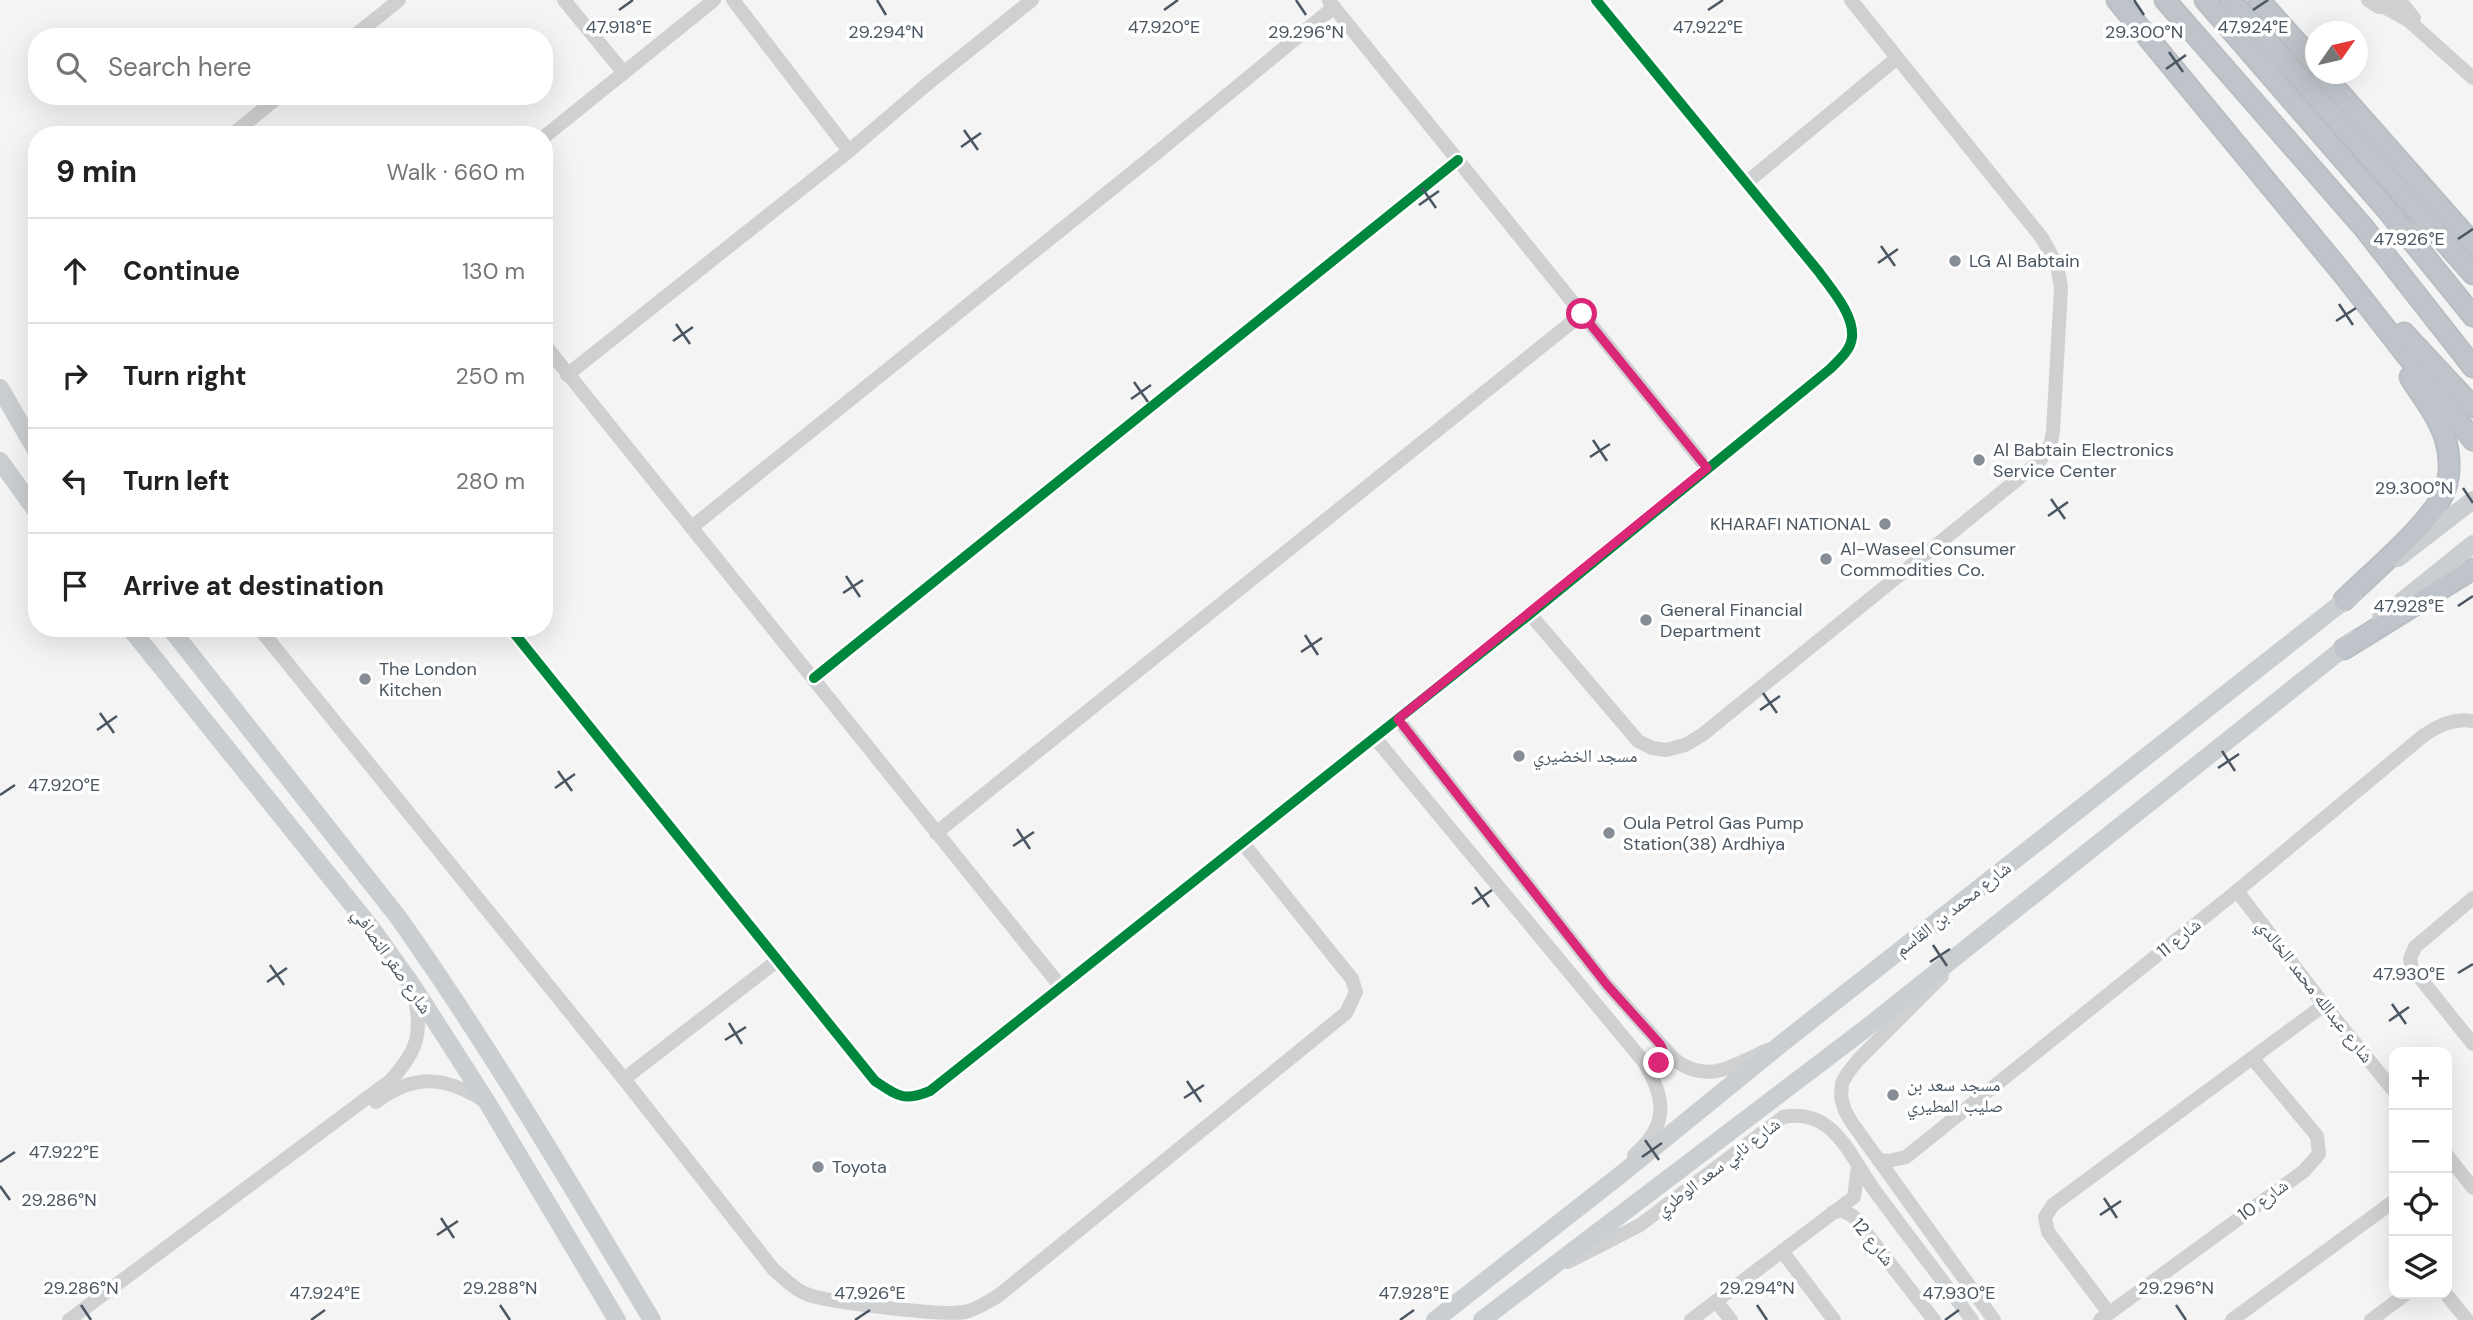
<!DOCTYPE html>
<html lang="en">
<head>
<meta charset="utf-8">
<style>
	body { margin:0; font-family:"DM Sans","Noto Naskh Arabic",sans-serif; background:#f6f6f6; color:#222 }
	.controls { position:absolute; right:21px; bottom:21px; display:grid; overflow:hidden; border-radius:14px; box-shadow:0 7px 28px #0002 }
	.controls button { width:63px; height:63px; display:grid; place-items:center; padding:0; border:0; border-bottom:2px solid #e0e0e0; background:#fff; color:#222; font:35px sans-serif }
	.compass { position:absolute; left:2305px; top:21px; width:63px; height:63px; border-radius:50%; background:#fff; box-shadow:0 7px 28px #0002; rotate:56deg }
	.stop { position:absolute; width:21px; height:21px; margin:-16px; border:5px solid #db2777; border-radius:50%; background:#fff }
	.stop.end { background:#db2777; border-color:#fff; box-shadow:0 2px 7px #0008 }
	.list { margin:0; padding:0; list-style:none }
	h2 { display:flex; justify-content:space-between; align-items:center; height:91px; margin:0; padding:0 28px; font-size:30px }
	h2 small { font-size:23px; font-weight:400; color:#767676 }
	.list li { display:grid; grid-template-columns:46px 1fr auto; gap:21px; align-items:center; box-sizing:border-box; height:105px; padding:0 28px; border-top:2px solid #e0e0e0 }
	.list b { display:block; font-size:26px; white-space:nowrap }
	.list em { font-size:23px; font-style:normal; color:#767676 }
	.icon { flex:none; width:38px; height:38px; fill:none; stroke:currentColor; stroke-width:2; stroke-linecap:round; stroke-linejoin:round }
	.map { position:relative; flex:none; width:2473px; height:1320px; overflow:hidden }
	.search { position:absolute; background:#fff; box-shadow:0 7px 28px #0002; left:28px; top:28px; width:525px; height:77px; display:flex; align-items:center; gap:18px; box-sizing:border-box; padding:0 24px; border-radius:28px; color:#767676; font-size:26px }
	.panel { position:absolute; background:#fff; box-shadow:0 7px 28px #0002; left:28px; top:126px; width:525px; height:511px; border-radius:28px }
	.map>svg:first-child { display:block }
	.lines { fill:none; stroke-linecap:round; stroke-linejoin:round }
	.highway-casing { stroke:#b9bec3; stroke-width:23 }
	.minor { stroke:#ced0d2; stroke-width:14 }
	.major { stroke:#caced1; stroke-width:18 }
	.highway { stroke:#bec4c9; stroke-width:19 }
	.cycleway-casing { stroke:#fff; stroke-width:15 }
	.cycleway { stroke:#00873e; stroke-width:10 }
	.route { stroke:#db2777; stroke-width:9 }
	.ticks { fill:none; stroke:#4a5661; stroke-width:2.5 }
	.poi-dot { fill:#868d94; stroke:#fff; stroke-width:2.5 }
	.labels { text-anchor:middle; stroke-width:7; stroke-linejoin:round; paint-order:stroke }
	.poi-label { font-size:18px; fill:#4a5661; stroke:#fff; text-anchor:start }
	.street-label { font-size:18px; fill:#4a5661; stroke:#fff }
	.ticks-label { font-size:18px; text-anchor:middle; fill:#4a5661; stroke:#fff; stroke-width:7; stroke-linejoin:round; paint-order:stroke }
</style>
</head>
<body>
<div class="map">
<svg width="2473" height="1320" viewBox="0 0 2473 1320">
	<rect width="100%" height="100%" fill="#f4f4f4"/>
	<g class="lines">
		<defs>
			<g id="highway">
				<polyline points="2117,0 2343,274 2473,440"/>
				<polyline points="2165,0 2364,228 2473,367"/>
				<polyline points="2205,0 2388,211 2473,316"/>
				<polyline points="2231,0 2473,274"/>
				<polyline points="2259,0 2316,64"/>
				<polyline points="2323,74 2473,244"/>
				<polyline points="2404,333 2473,407"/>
				<path d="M 2344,600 C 2370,574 2433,522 2445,490 C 2451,474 2450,454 2445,438 C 2438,416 2422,397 2410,377"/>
				<polyline points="2344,649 2473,569"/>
			</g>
		</defs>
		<use href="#highway" class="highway-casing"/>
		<g class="minor">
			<polyline points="564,0 624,73"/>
			<polyline points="733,0 849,151"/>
			<polyline points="2368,0 2379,7 2391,3"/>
			<polyline points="2399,0 2414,18"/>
			<polyline points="1329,1 1707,468"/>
			<polyline points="2384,7 2409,21 2473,78"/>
			<polyline points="353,37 399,0"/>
			<polyline points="232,135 279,96"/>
			<polyline points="544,137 714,0"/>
			<polyline points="1746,183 1897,58"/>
			<polyline points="544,344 1061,987"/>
			<polyline points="567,375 849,151 926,85 1032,0"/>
			<polyline points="692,527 1154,155 1334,7"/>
			<polyline points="1530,614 1638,741 1652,748 1666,750 1685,745 1702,735 2039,462 2051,443 2053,431 2061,288 2057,265 2042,238 1851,0"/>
			<path d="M 259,628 L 624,1079 L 774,1270 C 783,1277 793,1288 804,1293 C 822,1302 943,1316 964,1312 C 976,1310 987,1302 998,1296 L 1346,1013 L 1356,992 L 1352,979 L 1242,842"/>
			<path d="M 510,628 L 875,1081 C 898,1096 903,1102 930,1091 L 1530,614 L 1830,369 C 1839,360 1851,350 1852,337 C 1854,314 1831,289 1819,272 L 1596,0"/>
			<polyline points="814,678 1458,160"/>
			<path d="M 1398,719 L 1607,985 L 1675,1060 C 1709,1085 1734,1065 1767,1050"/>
			<path d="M 1375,738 L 1644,1062 C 1666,1099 1669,1125 1634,1155"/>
			<polyline points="936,833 1582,314"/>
			<polyline points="2237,891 2324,1005 2394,1091"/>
			<polyline points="2473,898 2415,947 2410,959 2412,968 2473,1044"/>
			<polyline points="1942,976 1858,1060 1847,1074 1842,1083 1841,1097 1845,1111 1852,1123 1994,1320"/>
			<polyline points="624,1079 778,960"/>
			<path d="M 376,1102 C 416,1072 447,1077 486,1102"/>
			<polyline points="2447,1155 2473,1188"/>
			<path d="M 1879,1160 L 1888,1161 L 1906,1157 L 2237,891 L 2423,736 C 2439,725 2453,718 2473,721"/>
			<polyline points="1832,1213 1841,1210 1853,1216 1934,1320"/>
			<polyline points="1782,1251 1834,1320"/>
			<path d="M 1568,1262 L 1640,1225 L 1783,1117 C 1799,1114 1814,1116 1828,1127 C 1846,1141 1859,1168 1872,1187 C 1905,1232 1939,1276 1972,1320"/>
			<polyline points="2446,1294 2467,1320"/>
			<polyline points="1716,1301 1731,1320"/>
			<polyline points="2109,1313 2048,1232 2045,1217 2053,1205 2324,1005"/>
			<path d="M 69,1320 L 391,1080 C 418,1050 423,1033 414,994"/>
			<polyline points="1691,1320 1854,1197 1858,1167"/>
			<polyline points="2100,1320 2304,1171 2319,1154 2317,1136 2253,1059"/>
			<polyline points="2232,1320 2394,1201"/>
			<polyline points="2371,1320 2406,1294"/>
		</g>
		<g class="major">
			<polyline points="0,388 37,452"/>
			<polyline points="0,461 37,512"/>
			<polyline points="2398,558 2473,500"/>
			<polyline points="2381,618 2473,544"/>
			<polyline points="130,628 372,929 412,985 487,1102 617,1320"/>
			<path d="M 170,628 L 398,917 C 490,1047 570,1184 652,1320"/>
			<polyline points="1435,1320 1624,1172 1781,1044 2354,593"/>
			<polyline points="1482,1320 1865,1029 2354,640"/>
		</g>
		<use href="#highway" class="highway"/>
		<defs>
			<g id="cycleway">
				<path d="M 510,628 L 875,1081 C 898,1096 903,1102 930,1091 L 1530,614 L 1830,369 C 1839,360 1851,350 1852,337 C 1854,314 1831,289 1819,272 L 1596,0"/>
				<polyline points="814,678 1458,160"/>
			</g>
		</defs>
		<use href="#cycleway" class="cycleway-casing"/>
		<use href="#cycleway" class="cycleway"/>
	</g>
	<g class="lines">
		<path class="route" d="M 1582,314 L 1707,468 L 1398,719 L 1607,985 L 1660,1044 C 1665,1052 1664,1056 1659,1063"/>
	</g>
	<path class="ticks" d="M 877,0 L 886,15M 1296,0 L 1306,15M 2134,0 L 2144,15M 619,10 L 633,0M 1164,10 L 1178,0M 1708,10 L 1723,0M 2253,10 L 2268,0M 2169,52 L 2183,72M 2166,69 L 2186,55M 964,130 L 978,150M 961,147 L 981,133M 1422,188 L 1436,208M 1419,205 L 1439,191M 2458,239 L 2473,229M 1881,246 L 1895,266M 1878,263 L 1898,249M 2339,304 L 2353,325M 2336,321 L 2356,308M 676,324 L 690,344M 673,341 L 693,327M 1134,382 L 1148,402M 1131,399 L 1151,385M 1593,440 L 1607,461M 1590,457 L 1610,444M 2463,488 L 2473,503M 2051,499 L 2065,519M 2048,516 L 2068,502M 846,576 L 860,597M 843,593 L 863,580M 2458,606 L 2473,596M 1305,635 L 1318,655M 1301,652 L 1322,638M 1763,693 L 1777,713M 1760,710 L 1780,696M 100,713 L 114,733M 97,730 L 117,716M 2222,751 L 2235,771M 2218,768 L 2239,754M 558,771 L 572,791M 555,788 L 575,774M 0,795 L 15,785M 1017,829 L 1030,849M 1013,846 L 1034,832M 1475,887 L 1489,907M 1472,904 L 1492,890M 1933,945 L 1947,966M 1930,962 L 1950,949M 270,965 L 284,985M 2458,973 L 2473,964M 267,982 L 287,968M 2392,1004 L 2406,1024M 2389,1021 L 2409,1007M 729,1023 L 742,1044M 725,1040 L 746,1027M 1187,1081 L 1201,1102M 1184,1098 L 1204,1085M 1645,1140 L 1659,1160M 1642,1157 L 1662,1143M 0,1162 L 15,1152M 0,1186 L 10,1200M 2104,1198 L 2117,1218M 2100,1215 L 2121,1201M 441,1218 L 454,1238M 437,1235 L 458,1221M 81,1305 L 91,1320M 500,1305 L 510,1320M 1757,1305 L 1767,1320M 2176,1305 L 2186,1320M 311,1320 L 325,1310M 855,1320 L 870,1310M 1400,1320 L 1414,1310M 1945,1320 L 1959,1310"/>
	<g class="poi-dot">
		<circle cx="1955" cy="261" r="7"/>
		<circle cx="1979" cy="460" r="7"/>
		<circle cx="1885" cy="524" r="7"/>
		<circle cx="1826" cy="559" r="7"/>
		<circle cx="1646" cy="620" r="7"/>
		<circle cx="365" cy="679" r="7"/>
		<circle cx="1519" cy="756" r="7"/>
		<circle cx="1609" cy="833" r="7"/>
		<circle cx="1893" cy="1095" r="7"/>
		<circle cx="818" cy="1167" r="7"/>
	</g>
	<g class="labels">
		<g class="poi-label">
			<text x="1969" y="267">LG Al Babtain</text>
			<text x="1993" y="456">Al Babtain Electronics<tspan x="1993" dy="21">Service Center</tspan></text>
			<text x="1871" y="530" text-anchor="end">KHARAFI NATIONAL</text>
			<text x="1840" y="555">Al-Waseel Consumer<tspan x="1840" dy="21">Commodities Co.</tspan></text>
			<text x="1660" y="616">General Financial<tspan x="1660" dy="21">Department</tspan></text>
			<text x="379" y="675">The London<tspan x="379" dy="21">Kitchen</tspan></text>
			<text x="1533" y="762">مسجد الخضيري</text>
			<text x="1623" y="829">Oula Petrol Gas Pump<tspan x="1623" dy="21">Station(38) Ardhiya</tspan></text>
			<text x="1907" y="1091">مسجد سعد بن<tspan x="1907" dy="21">صليب المطيري</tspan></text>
			<text x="832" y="1173">Toyota</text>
		</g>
		<g class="street-label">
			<text transform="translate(1953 909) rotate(-38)" y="6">شارع محمد بن القاسم</text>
			<text transform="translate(2179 938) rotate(-39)" y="6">شارع 11</text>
			<text transform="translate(392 961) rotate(55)" y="6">شارع صقر النصافي</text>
			<text transform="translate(2315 991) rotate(52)" y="6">شارع عبدالله محمد الخالدي</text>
			<text transform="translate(1718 1167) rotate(-37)" y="6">شارع نابي سعد الوطري</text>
			<text transform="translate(2263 1200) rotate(-36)" y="6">شارع 10</text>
			<text transform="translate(1873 1242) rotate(51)" y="6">شارع 12</text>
		</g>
	</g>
	<g class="ticks-label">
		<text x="1708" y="33">47.922°E</text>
		<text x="619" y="33">47.918°E</text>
		<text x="1164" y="33">47.920°E</text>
		<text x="2253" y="33">47.924°E</text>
		<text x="886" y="38">29.294°N</text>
		<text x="1306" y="38">29.296°N</text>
		<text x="2144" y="38">29.300°N</text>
		<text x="2409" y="245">47.926°E</text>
		<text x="2414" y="494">29.300°N</text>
		<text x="2409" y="612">47.928°E</text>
		<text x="64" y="791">47.920°E</text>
		<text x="2409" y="980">47.930°E</text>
		<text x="64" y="1158">47.922°E</text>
		<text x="59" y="1206">29.286°N</text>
		<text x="81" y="1294">29.286°N</text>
		<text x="500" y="1294">29.288°N</text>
		<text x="1757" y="1294">29.294°N</text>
		<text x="2176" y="1294">29.296°N</text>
		<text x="325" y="1299">47.924°E</text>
		<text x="870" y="1299">47.926°E</text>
		<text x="1414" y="1299">47.928°E</text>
		<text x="1959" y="1299">47.930°E</text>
	</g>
</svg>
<div class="controls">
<button>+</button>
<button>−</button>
<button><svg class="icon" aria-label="locate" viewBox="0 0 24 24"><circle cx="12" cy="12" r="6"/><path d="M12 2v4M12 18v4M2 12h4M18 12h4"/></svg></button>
<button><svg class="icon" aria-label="layers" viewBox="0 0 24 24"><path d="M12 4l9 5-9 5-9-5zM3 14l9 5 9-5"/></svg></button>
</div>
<svg class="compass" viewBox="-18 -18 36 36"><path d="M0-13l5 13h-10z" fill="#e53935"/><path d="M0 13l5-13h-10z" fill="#767676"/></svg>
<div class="stop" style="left:1582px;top:314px"></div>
<div class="stop end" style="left:1659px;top:1063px"></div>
<div class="search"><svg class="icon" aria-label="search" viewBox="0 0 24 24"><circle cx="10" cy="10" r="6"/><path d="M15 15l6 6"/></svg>Search here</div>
<section class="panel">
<h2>9 min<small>Walk · 660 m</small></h2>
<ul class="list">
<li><svg class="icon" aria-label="ahead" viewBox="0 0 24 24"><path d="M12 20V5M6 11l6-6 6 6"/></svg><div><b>Continue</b></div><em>130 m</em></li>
<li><svg class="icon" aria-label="right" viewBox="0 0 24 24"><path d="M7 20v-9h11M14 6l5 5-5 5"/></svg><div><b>Turn right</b></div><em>250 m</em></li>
<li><svg class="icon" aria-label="left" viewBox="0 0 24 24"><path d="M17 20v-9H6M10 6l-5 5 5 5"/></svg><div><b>Turn left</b></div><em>280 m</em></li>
<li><svg class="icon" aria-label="arrive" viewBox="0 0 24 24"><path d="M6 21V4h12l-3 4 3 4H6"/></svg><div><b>Arrive at destination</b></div></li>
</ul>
</section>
</div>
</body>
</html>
